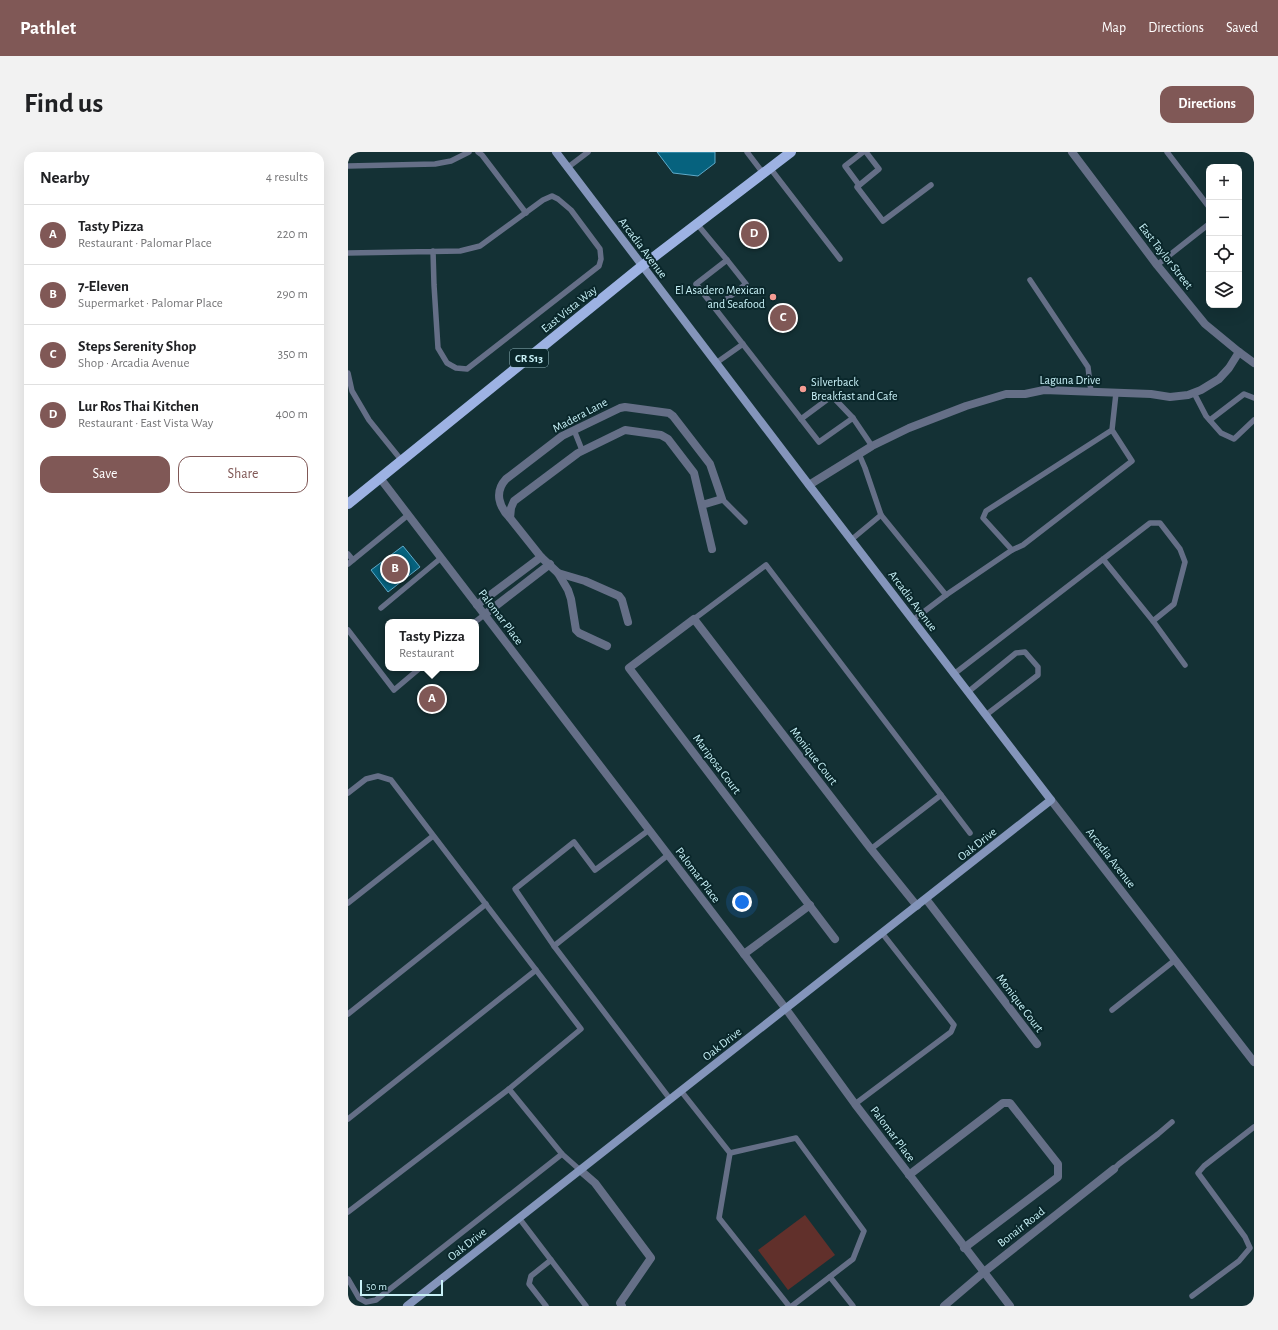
<!DOCTYPE html>
<html lang="en">
<head>
<meta charset="utf-8">
<style>
	body { margin:0; font-family:"Alegreya Sans",sans-serif; background:#f2f2f2; color:#202124 }
	.controls { position:absolute; right:12px; top:12px; display:grid; overflow:hidden; border-radius:8px; box-shadow:0 4px 16px #0002 }
	.controls button { width:36px; height:36px; display:grid; place-items:center; padding:0; border:0; border-bottom:1px solid #e0e0e0; background:#fff; color:#202124; font:20px sans-serif }
	.scale { position:absolute; left:12px; bottom:10px; width:83px; box-sizing:border-box; padding-left:4px; border:2px solid #c8f1f7; border-top:0; font-size:11px; line-height:14px; white-space:nowrap; color:#c8f1f7; -webkit-text-stroke:3px #0a272b; paint-order:stroke }
	.you { position:absolute; left:394px; top:750px; width:14px; height:14px; margin:-10px; border:3px solid #fff; border-radius:50%; background:#1a73e8; box-shadow:0 0 0 6px #1a73e833 }
	.badge { display:grid; place-items:center; width:26px; height:26px; border-radius:50%; background:#805856; color:#fff; font-size:13px; font-weight:700 }
	.pin { position:absolute; translate:-50% -50%; border:2px solid #fff; box-shadow:0 1px 4px #0006 }
	.popup { position:absolute; left:37px; top:467px; width:94px; height:52px; box-sizing:border-box; display:grid; place-content:center; border-radius:8px; background:#fff; filter:drop-shadow(0 1px 3px #0005); font-size:13px; white-space:nowrap; color:#757577 }
	.popup b { font-size:15px; color:#202124 }
	.popup::after { content:''; position:absolute; left:50%; top:100%; margin-left:-8px; border:8px solid transparent; border-top-color:#fff }
	.list { margin:0; padding:0; list-style:none }
	h2 { display:flex; justify-content:space-between; align-items:center; height:52px; margin:0; padding:0 16px; font-size:17px }
	h2 small { font-size:13px; font-weight:400; color:#757577 }
	.list li { display:grid; grid-template-columns:26px 1fr auto; gap:12px; align-items:center; box-sizing:border-box; height:60px; padding:0 16px; border-top:1px solid #e0e0e0 }
	.list b { display:block; font-size:15px; white-space:nowrap }
	.list p { margin:0; font-size:13px; white-space:nowrap; color:#757577 }
	.list em { font-size:13px; font-style:normal; color:#757577 }
	.actions { display:flex; gap:8px; padding:12px 16px }
	.actions a { flex:1; padding:9px 0; border:1px solid #805856; border-radius:12px; text-align:center; font-size:14px; color:#805856 }
	.actions .main { background:#805856; color:#fff }
	.icon { flex:none; width:22px; height:22px; fill:none; stroke:currentColor; stroke-width:2; stroke-linecap:round; stroke-linejoin:round }
	.map { position:relative; flex:none; width:906px; height:1154px; overflow:hidden; border-radius:12px }
	header { display:flex; align-items:center; gap:24px; box-sizing:border-box; height:56px; padding:0 20px; background:#805856; color:#fff }
	header strong { font-size:19px }
	nav { display:flex; gap:22px; margin-inline-start:auto; font-size:14px }
	.intro { display:flex; align-items:center; justify-content:space-between; box-sizing:border-box; height:96px; padding:0 24px }
	h1 { margin:0; font-size:28px }
	.button { padding:10px 18px; border-radius:12px; background:#805856; color:#fff; font-size:14px; font-weight:700 }
	main { display:flex; gap:24px; padding:0 24px }
	aside { flex:1; background:#fff; border-radius:12px; box-shadow:0 4px 16px #0002 }
	.map>svg:first-child { display:block }
	.green { fill:#61302b }
	.building { fill:#06627e; stroke:#5faac9 }
	.lines { fill:none; stroke-linecap:round; stroke-linejoin:round }
	.lane { stroke:#656f87; stroke-width:5.5 }
	.street { stroke:#656f87; stroke-width:8 }
	.secondary { stroke:#8495bb; stroke-width:8 }
	.primary { stroke:#9db2e3; stroke-width:10 }
	.poi-dot { fill:#f59c93; stroke:#0a272b; stroke-width:1.5 }
	.labels { text-anchor:middle; stroke-width:4; stroke-linejoin:round; paint-order:stroke }
	.shield { fill:#0a272b; stroke:#8fb4ba; stroke-width:1 }
	.shield-label { font-size:11px; font-weight:bold; fill:#c8f1f7 }
	.street-label { font-size:12px; fill:#c8f1f7; stroke:#0a272b }
	.poi-label { font-size:12px; fill:#c8f1f7; stroke:#0a272b; text-anchor:end }
</style>
</head>
<body>
<header>
<strong>Pathlet</strong>
<nav><a>Map</a><a>Directions</a><a>Saved</a></nav>
</header>
<div class="intro"><h1>Find us</h1><a class="button">Directions</a></div>
<main>
<aside>
<h2>Nearby<small>4 results</small></h2>
<ul class="list">
<li><span class="badge">A</span><div><b>Tasty Pizza</b><p>Restaurant · Palomar Place</p></div><em>220 m</em></li>
<li><span class="badge">B</span><div><b>7-Eleven</b><p>Supermarket · Palomar Place</p></div><em>290 m</em></li>
<li><span class="badge">C</span><div><b>Steps Serenity Shop</b><p>Shop · Arcadia Avenue</p></div><em>350 m</em></li>
<li><span class="badge">D</span><div><b>Lur Ros Thai Kitchen</b><p>Restaurant · East Vista Way</p></div><em>400 m</em></li>
</ul>
<div class="actions"><a class="main">Save</a><a>Share</a></div>
</aside>
<div class="map">
<svg width="906" height="1154" viewBox="0 0 906 1154">
	<rect width="100%" height="100%" fill="#143135"/>
	<polygon class="green" points="457,1063 487,1103 440,1138 410,1098"/>
	<g class="building">
		<polygon points="309,0 367,0 367,11 350,24 325,21"/>
		<polygon points="55,394 72,415 40,440 23,418"/>
	</g>
	<g class="lines">
		<g class="lane">
			<polyline points="130,0 134,3 178,61"/>
			<polyline points="399,0 415,21"/>
			<polyline points="518,0 531,17 509,35 535,69 583,33"/>
			<polyline points="819,0 861,55"/>
			<polyline points="0,14 87,12 103,9 121,0"/>
			<polyline points="219,16 240,0"/>
			<polyline points="422,16 492,107"/>
			<polyline points="511,33 497,14 515,0"/>
			<polyline points="349,72 379,108"/>
			<polyline points="0,101 112,99 132,94 195,48 204,44 210,47 223,58 252,97 253,107 251,114 119,217 108,216 99,211 90,196 86,133 85,99"/>
			<polyline points="809,113 861,72"/>
			<polyline points="682,128 740,215 743,240"/>
			<polyline points="367,156 398,132 379,108 348,132 471,290 505,266 524,294"/>
			<polyline points="368,211 395,192"/>
			<polyline points="0,221 4,239 21,268 54,309"/>
			<polyline points="846,241 858,264 873,281 886,287 906,268"/>
			<polyline points="453,267 484,244 505,266"/>
			<polyline points="862,268 896,242 906,246"/>
			<polyline points="226,278 234,298"/>
			<polyline points="764,278 638,359 635,366 664,398 675,393 784,309 764,278 768,241"/>
			<polyline points="374,347 397,370"/>
			<polyline points="533,363 598,443"/>
			<polyline points="503,388 533,363 517,316 511,302"/>
			<polyline points="0,402 5,408"/>
			<polyline points="0,412 60,363"/>
			<polyline points="33,456 93,406"/>
			<polyline points="346,467 418,413 622,681"/>
			<polyline points="565,468 598,443 664,398"/>
			<polyline points="805,469 837,513"/>
			<polyline points="127,470 136,463"/>
			<polyline points="0,478 46,538 72,516"/>
			<polyline points="606,522 802,371 812,371 832,397 837,410 826,452 805,469 755,407"/>
			<polyline points="620,540 668,501 677,500 690,515 690,523 638,563"/>
			<polyline points="0,641 18,627 30,624 43,628 233,877 161,937 0,1060"/>
			<polyline points="301,678 247,718 226,690 167,737 206,794 320,703"/>
			<polyline points="523,697 593,643"/>
			<polyline points="0,751 85,684"/>
			<polyline points="206,794 322,947"/>
			<polyline points="764,858 827,808"/>
			<polyline points="0,862 138,752"/>
			<polyline points="161,937 214,1002 232,1018"/>
			<polyline points="333,939 382,1001 371,1066 441,1154"/>
			<polyline points="507,952 603,880 606,873 534,781"/>
			<polyline points="0,967 188,818"/>
			<polyline points="382,1001 448,986 516,1079 505,1107 444,1154"/>
			<polyline points="766,1017 771,1012 810,982 824,970"/>
			<polyline points="171,1066 238,1154"/>
			<polyline points="482,1125 505,1154"/>
			<polyline points="0,1127 11,1146 18,1150 28,1148 214,1002"/>
			<polyline points="844,1144 891,1109 902,1096 897,1085 850,1021 856,1014 906,975"/>
			<polyline points="198,1154 181,1132 183,1124 203,1108"/>
		</g>
		<g class="street">
			<polyline points="724,0 809,113 857,172 891,200 906,211"/>
			<polyline points="32,326 438,857 507,952 662,1154"/>
			<polyline points="461,333 524,294 561,276 618,254 658,242 677,242 696,238 803,242 822,245 840,243 853,238 871,227 881,216 891,200"/>
			<path d="M 354,353 L 374,347 L 362,312 L 325,264 L 321,261 L 277,255 L 272,256 L 214,284 L 158,327 C 146,340 151,355 162,366 L 163,356 L 166,349 L 230,301 L 277,278 L 313,283 L 320,287 L 346,321 L 364,397"/>
			<polyline points="162,366 193,405 210,421 237,429 271,444 274,448 280,470"/>
			<polyline points="210,421 220,438 223,447 228,478 231,481 259,494"/>
			<polyline points="129,453 193,405"/>
			<polyline points="136,463 202,412"/>
			<polyline points="703,648 906,910"/>
			<polyline points="578,747 689,892"/>
			<polyline points="487,787 281,516 346,467 523,697 569,754"/>
			<polyline points="396,802 462,753"/>
			<polyline points="232,1018 247,1031 303,1106 272,1151 274,1154"/>
			<polyline points="561,1023 655,951 662,951 710,1012 710,1025 616,1096"/>
			<polyline points="596,1154 636,1120 766,1017"/>
		</g>
		<polyline class="secondary" points="59,1154 703,648 461,333 208,0"/>
		<polyline class="primary" points="0,352 294,114 443,0"/>
	</g>
	<g class="poi-dot">
		<circle cx="425" cy="145" r="4"/>
		<circle cx="455" cy="237" r="4"/>
	</g>
	<g class="labels">
		<rect class="shield" x="162" y="197" width="38" height="18" rx="3"/>
		<g class="shield-label">
			<text x="181" y="210">CR S13</text>
		</g>
		<g class="street-label">
			<text transform="translate(295 96) rotate(53)" y="4">Arcadia Avenue</text>
			<text transform="translate(818 104) rotate(52)" y="4">East Taylor Street</text>
			<text transform="translate(221 157) rotate(-39)" y="4">East Vista Way</text>
			<text x="722" y="232">Laguna Drive</text>
			<text transform="translate(232 263) rotate(-28)" y="4">Madera Lane</text>
			<text transform="translate(565 449) rotate(53)" y="4">Arcadia Avenue</text>
			<text transform="translate(153 465) rotate(53)" y="4">Palomar Place</text>
			<text transform="translate(466 604) rotate(52)" y="4">Monique Court</text>
			<text transform="translate(369 612) rotate(53)" y="4">Mariposa Court</text>
			<text transform="translate(629 692) rotate(-38)" y="4">Oak Drive</text>
			<text transform="translate(763 706) rotate(52)" y="4">Arcadia Avenue</text>
			<text transform="translate(350 723) rotate(53)" y="4">Palomar Place</text>
			<text transform="translate(672 851) rotate(53)" y="4">Monique Court</text>
			<text transform="translate(374 892) rotate(-38)" y="4">Oak Drive</text>
			<text transform="translate(545 982) rotate(53)" y="4">Palomar Place</text>
			<text transform="translate(673 1075) rotate(-38)" y="4">Bonair Road</text>
			<text transform="translate(119 1092) rotate(-38)" y="4">Oak Drive</text>
		</g>
		<g class="poi-label">
			<text x="417" y="142">El Asadero Mexican<tspan x="417" dy="14">and Seafood</tspan></text>
			<text x="463" y="234" text-anchor="start">Silverback<tspan x="463" dy="14">Breakfast and Cafe</tspan></text>
		</g>
	</g>
</svg>
<div class="controls">
<button>+</button>
<button>−</button>
<button><svg class="icon" aria-label="locate" viewBox="0 0 24 24"><circle cx="12" cy="12" r="6"/><path d="M12 2v4M12 18v4M2 12h4M18 12h4"/></svg></button>
<button><svg class="icon" aria-label="layers" viewBox="0 0 24 24"><path d="M12 4l9 5-9 5-9-5zM3 14l9 5 9-5"/></svg></button>
</div>
<div class="scale">50 m</div>
<div class="you"></div>
<div class="pin badge" style="left:84px;top:547px">A</div>
<div class="popup"><b>Tasty Pizza</b>Restaurant</div>
<div class="pin badge" style="left:47px;top:417px">B</div>
<div class="pin badge" style="left:435px;top:166px">C</div>
<div class="pin badge" style="left:406px;top:82px">D</div>
</div>
</main>
</body>
</html>
